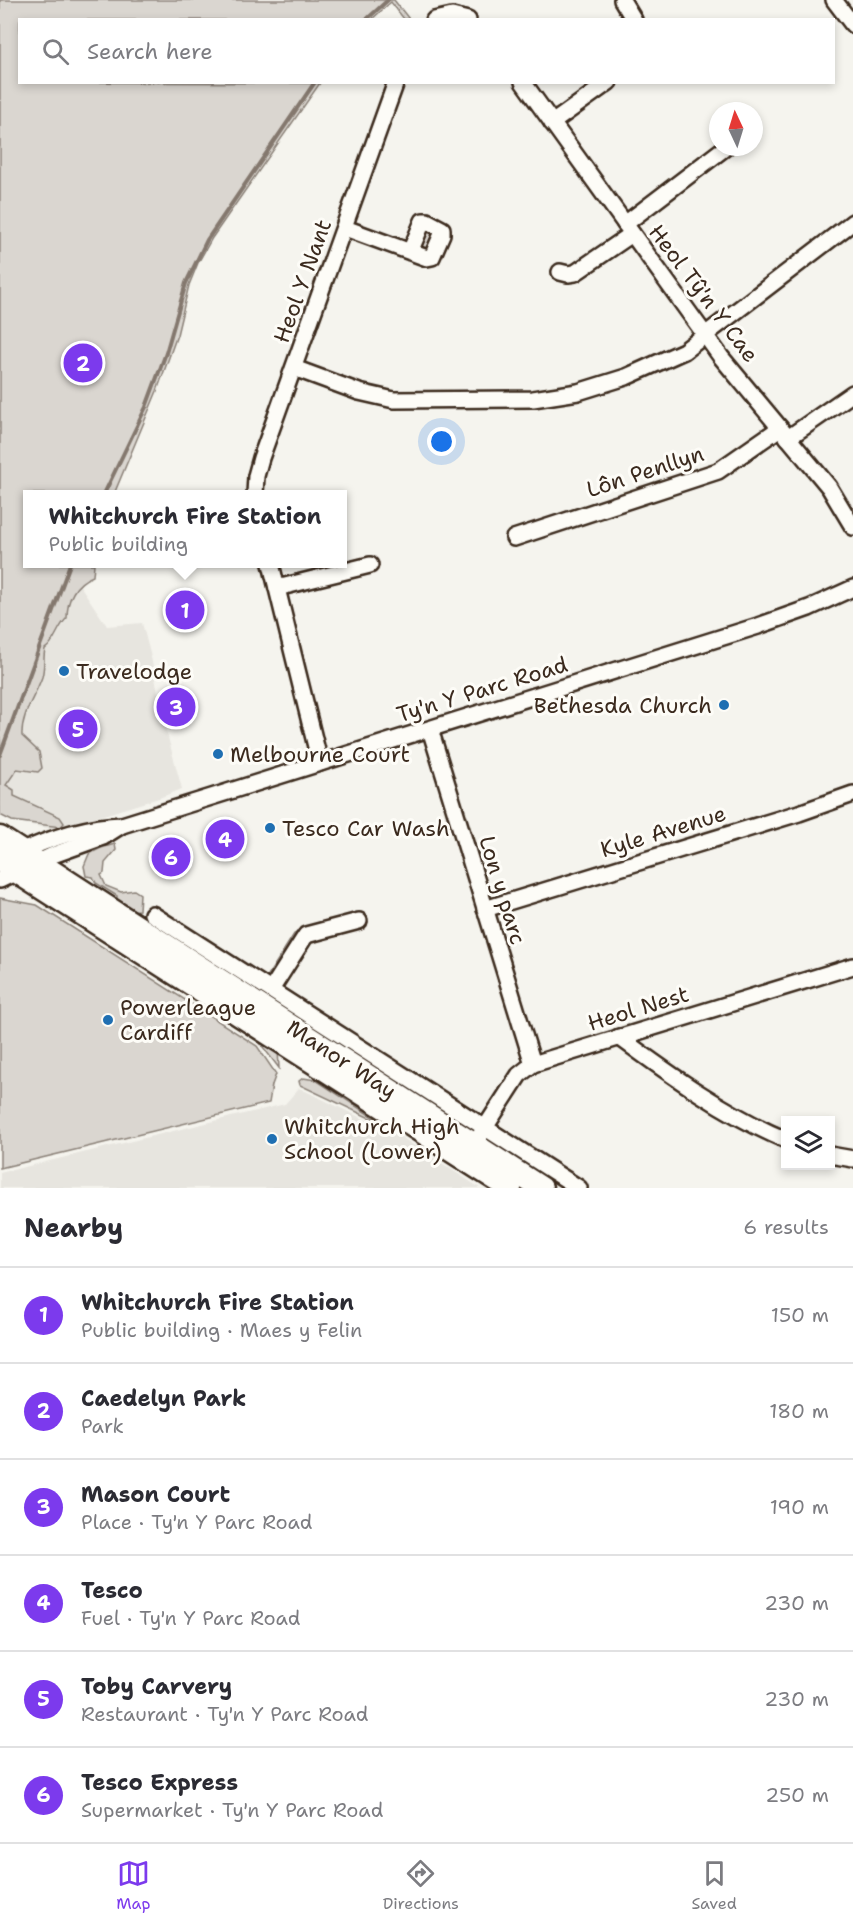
<!DOCTYPE html>
<html lang="en">
<head>
<meta charset="utf-8">
<style>
	body { margin:0; font-family:"Shantell Sans",sans-serif; background:#f7f7f7; color:#2b2b33 }
	.controls { position:absolute; right:18px; bottom:18px; display:grid; overflow:hidden; border-radius:0px; box-shadow:0 3px 9px #0003 }
	.controls button { width:54px; height:54px; display:grid; place-items:center; padding:0; border:0; border-bottom:2px solid #e1e1e2; background:#fff; color:#2b2b33; font:30px sans-serif }
	.compass { position:absolute; left:709px; top:102px; width:54px; height:54px; border-radius:50%; background:#fff; box-shadow:0 3px 9px #0003; rotate:356deg }
	.you { position:absolute; left:442px; top:442px; width:21px; height:21px; margin:-15px; border:4px solid #fff; border-radius:50%; background:#1a73e8; box-shadow:0 0 0 9px #1a73e833 }
	.badge { display:grid; place-items:center; width:39px; height:39px; border-radius:50%; background:#7c3aed; color:#fff; font-size:20px; font-weight:700 }
	.pin { position:absolute; translate:-50% -50%; border:3px solid #fff; box-shadow:0 2px 6px #0006 }
	.popup { position:absolute; left:23px; top:490px; width:324px; height:78px; box-sizing:border-box; display:grid; place-content:center; border-radius:0px; background:#fff; filter:drop-shadow(0 2px 4px #0005); font-size:20px; white-space:nowrap; color:#7c7c81 }
	.popup b { font-size:22px; color:#2b2b33 }
	.popup::after { content:''; position:absolute; left:50%; top:100%; margin-left:-12px; border:12px solid transparent; border-top-color:#fff }
	.list { margin:0; padding:0; list-style:none }
	h2 { display:flex; justify-content:space-between; align-items:center; height:78px; margin:0; padding:0 24px; font-size:26px }
	h2 small { font-size:20px; font-weight:400; color:#7c7c81 }
	.list li { display:grid; grid-template-columns:39px 1fr auto; gap:18px; align-items:center; box-sizing:border-box; height:96px; padding:0 24px; border-top:2px solid #e1e1e2 }
	.list b { display:block; font-size:22px; white-space:nowrap }
	.list p { margin:0; font-size:20px; white-space:nowrap; color:#7c7c81 }
	.list em { font-size:20px; font-style:normal; color:#7c7c81 }
	.icon { flex:none; width:33px; height:33px; fill:none; stroke:currentColor; stroke-width:2; stroke-linecap:round; stroke-linejoin:round }
	.map { position:relative; flex:none; width:853px; height:1188px; overflow:hidden }
	.search { position:absolute; background:#fff; box-shadow:0 3px 9px #0003; left:18px; right:18px; top:18px; height:66px; display:flex; align-items:center; gap:15px; box-sizing:border-box; padding:0 21px; border-radius:0px; color:#7c7c81; font-size:22px }
	.sheet { height:654px; background:#fff }
	nav { display:flex; justify-content:space-around; align-items:center; box-sizing:border-box; height:84px; border-top:2px solid #e1e1e2; background:#fff; font-size:16px; color:#7c7c81 }
	nav a { display:grid; justify-items:center; gap:3px }
	nav .on { color:#7c3aed }
	.map>svg:first-child { display:block }
	.built { fill:#e7e5df }
	.green { fill:#dad6d0; stroke:#8a8077; stroke-width:1.5 }
	.lines { fill:none; stroke-linecap:round; stroke-linejoin:round }
	.stream { stroke:#84786e; stroke-width:4 }
	.minor-casing { stroke:#3b2a1e; stroke-width:20 }
	.highway-casing { stroke:#3b2a1e; stroke-width:27 }
	.minor { stroke:#fdfcf7; stroke-width:15 }
	.highway { stroke:#fdfcf7; stroke-width:22 }
	.poi-dot { fill:#1f6fb2; stroke:#fdfcf7; stroke-width:2 }
	.labels { text-anchor:middle; stroke-width:6; stroke-linejoin:round; paint-order:stroke }
	.street-label { font-size:22px; fill:#3b2a1e; stroke:#fdfcf7 }
	.poi-label { font-size:22px; fill:#3b2a1e; stroke:#fdfcf7; text-anchor:start }
</style>
</head>
<body>
<div class="map">
<svg width="853" height="1188" viewBox="0 0 853 1188">
	<rect width="100%" height="100%" fill="#f5f4ee"/>
	<filter id="ink" filterUnits="userSpaceOnUse"><feTurbulence type="fractalNoise" baseFrequency=".0167" numOctaves="2"/><feDisplacementMap in="SourceGraphic" scale="12" xChannelSelector="R" yChannelSelector="G"/><feConvolveMatrix kernelMatrix="1 2 1 2 8 2 1 2 1" color-interpolation-filters="sRGB"/></filter>
	<g filter="url(#ink)">
		<g class="built">
			<polygon points="73,575 107,626 142,623 151,657 163,719 182,789 159,798 55,830 12,821 0,815 0,775 47,637"/>
			<polygon points="299,1088 401,1137 480,1188 0,1188 0,1173 285,1104"/>
		</g>
		<g class="green">
			<path d="M 0,0 L 394,0 L 409,19 L 404,19 L 391,2 L 371,20 L 20,20 L 20,82 L 320,83 L 212,238 L 198,263 L 189,285 L 177,335 L 157,391 L 114,494 L 27,494 L 27,564 L 94,564 L 93,576 C 75,583 67,599 67,618 C 57,627 55,643 45,649 C 43,658 45,667 42,677 C 35,697 21,714 22,736 L 39,752 L 42,768 L 38,772 L 17,769 L 6,785 L 14,790 L 14,796 L 60,817 L 64,823 L 61,827 L 12,821 L 0,815 Z"/>
			<polygon points="424,229 436,229 430,250 419,249"/>
			<polygon points="115,844 116,850 105,863 104,873 101,875 106,886 121,892 134,890 140,894 139,910 127,911 117,902 117,896 96,883 93,877 86,876 84,866 89,854 101,848"/>
			<polygon points="0,898 37,905 257,1046 276,1074 272,1085 269,1103 0,1168"/>
			<polygon points="304,929 271,979 267,977 294,934"/>
			<polygon points="234,1018 278,1050 279,1068 260,1043 225,1019"/>
			<polygon points="303,1078 316,1080 379,1121 374,1120 300,1085 299,1081"/>
		</g>
		<g class="lines">
			<g class="stream">
				<polyline points="366,20 388,0"/>
				<polyline points="104,494 146,407 166,353 186,283 207,240 315,82"/>
				<polyline points="0,755 70,564"/>
			</g>
			<defs>
				<g id="minor">
					<polyline points="622,0 634,20"/>
					<polyline points="834,0 853,25"/>
					<polyline points="434,20 452,16 468,20"/>
					<polyline points="523,82 721,357 829,487 853,527"/>
					<polyline points="552,123 609,82"/>
					<polyline points="625,224 726,147"/>
					<polyline points="345,228 427,258 432,257 442,234 442,229 427,221 423,221 410,252"/>
					<polyline points="560,272 568,274 575,273 632,234"/>
					<polyline points="294,368 359,392 394,400 533,399 578,392 626,377 684,351 853,222"/>
					<polyline points="788,438 853,393"/>
					<polyline points="255,494 256,476 261,458 396,82"/>
					<polyline points="514,538 718,471 780,428"/>
					<polyline points="271,564 320,763"/>
					<polyline points="277,588 370,565"/>
					<polyline points="430,729 533,1064"/>
					<path d="M 16,854 C 48,839 85,826 122,825"/>
					<polyline points="0,880 53,855 103,837 122,825 758,626 809,608 853,588"/>
					<polyline points="485,909 799,813 853,794"/>
					<polyline points="152,914 579,1188"/>
					<polyline points="271,990 306,935 359,921"/>
					<path d="M 619,1037 C 669,1074 728,1116 786,1140"/>
					<polyline points="479,1137 519,1075 533,1064 853,966"/>
					<polyline points="830,1155 853,1159"/>
				</g>
				<g id="highway">
					<polyline points="0,838 541,1188"/>
					<polyline points="0,861 510,1188"/>
				</g>
			</defs>
			<use href="#minor" class="minor-casing"/>
			<use href="#highway" class="highway-casing"/>
			<use href="#minor" class="minor"/>
			<use href="#highway" class="highway"/>
		</g>
	</g>
	<g class="poi-dot">
		<circle cx="64" cy="671" r="6"/>
		<circle cx="724" cy="705" r="6"/>
		<circle cx="218" cy="754" r="6"/>
		<circle cx="270" cy="828" r="6"/>
		<circle cx="108" cy="1020" r="6"/>
		<circle cx="272" cy="1139" r="6"/>
	</g>
	<g class="labels">
		<g class="street-label">
			<text transform="translate(302 281) rotate(-70)" y="8">Heol Y Nant</text>
			<text transform="translate(704 293) rotate(53)" y="8">Heol Tŷ'n Y Cae</text>
			<text transform="translate(645 471) rotate(-18)" y="8">Lôn Penllyn</text>
			<text transform="translate(482 689) rotate(-17)" y="8">Ty'n Y Parc Road</text>
			<text transform="translate(663 831) rotate(-17)" y="8">Kyle Avenue</text>
			<text transform="translate(503 890) rotate(73)" y="8">Lon y parc</text>
			<text transform="translate(638 1008) rotate(-17)" y="8">Heol Nest</text>
			<text transform="translate(342 1059) rotate(33)" y="8">Manor Way</text>
		</g>
		<g class="poi-label">
			<text x="76" y="679">Travelodge</text>
			<text x="712" y="713" text-anchor="end">Bethesda Church</text>
			<text x="230" y="762">Melbourne Court</text>
			<text x="282" y="836">Tesco Car Wash</text>
			<text x="120" y="1015">Powerleague<tspan x="120" dy="25">Cardiff</tspan></text>
			<text x="284" y="1134">Whitchurch High<tspan x="284" dy="25">School (Lower)</tspan></text>
		</g>
	</g>
</svg>
<div class="controls">
<button><svg class="icon" aria-label="layers" viewBox="0 0 24 24"><path d="M12 4l9 5-9 5-9-5zM3 14l9 5 9-5"/></svg></button>
</div>
<svg class="compass" viewBox="-18 -18 36 36"><path d="M0-13l5 13h-10z" fill="#e53935"/><path d="M0 13l5-13h-10z" fill="#7c7c81"/></svg>
<div class="you"></div>
<div class="pin badge" style="left:185px;top:610px">1</div>
<div class="popup"><b>Whitchurch Fire Station</b>Public building</div>
<div class="pin badge" style="left:83px;top:363px">2</div>
<div class="pin badge" style="left:176px;top:707px">3</div>
<div class="pin badge" style="left:225px;top:839px">4</div>
<div class="pin badge" style="left:78px;top:729px">5</div>
<div class="pin badge" style="left:171px;top:857px">6</div>
<div class="search"><svg class="icon" aria-label="search" viewBox="0 0 24 24"><circle cx="10" cy="10" r="6"/><path d="M15 15l6 6"/></svg>Search here</div>
</div>
<section class="sheet">
<h2>Nearby<small>6 results</small></h2>
<ul class="list">
<li><span class="badge">1</span><div><b>Whitchurch Fire Station</b><p>Public building · Maes y Felin</p></div><em>150 m</em></li>
<li><span class="badge">2</span><div><b>Caedelyn Park</b><p>Park</p></div><em>180 m</em></li>
<li><span class="badge">3</span><div><b>Mason Court</b><p>Place · Ty'n Y Parc Road</p></div><em>190 m</em></li>
<li><span class="badge">4</span><div><b>Tesco</b><p>Fuel · Ty'n Y Parc Road</p></div><em>230 m</em></li>
<li><span class="badge">5</span><div><b>Toby Carvery</b><p>Restaurant · Ty'n Y Parc Road</p></div><em>230 m</em></li>
<li><span class="badge">6</span><div><b>Tesco Express</b><p>Supermarket · Ty'n Y Parc Road</p></div><em>250 m</em></li>
</ul>
</section>
<nav>
<a class="on"><svg class="icon" aria-label="map" viewBox="0 0 24 24"><path d="M3 6l6-2 6 2 6-2v14l-6 2-6-2-6 2zM9 4v14M15 6v14"/></svg>Map</a>
<a><svg class="icon" aria-label="directions" viewBox="0 0 24 24"><path d="M12 3l9 9-9 9-9-9zM9 14v-3h6M13 9l2 2-2 2"/></svg>Directions</a>
<a><svg class="icon" aria-label="saved" viewBox="0 0 24 24"><path d="M7 4h10v16l-5-4-5 4z"/></svg>Saved</a>
</nav>
</body>
</html>
